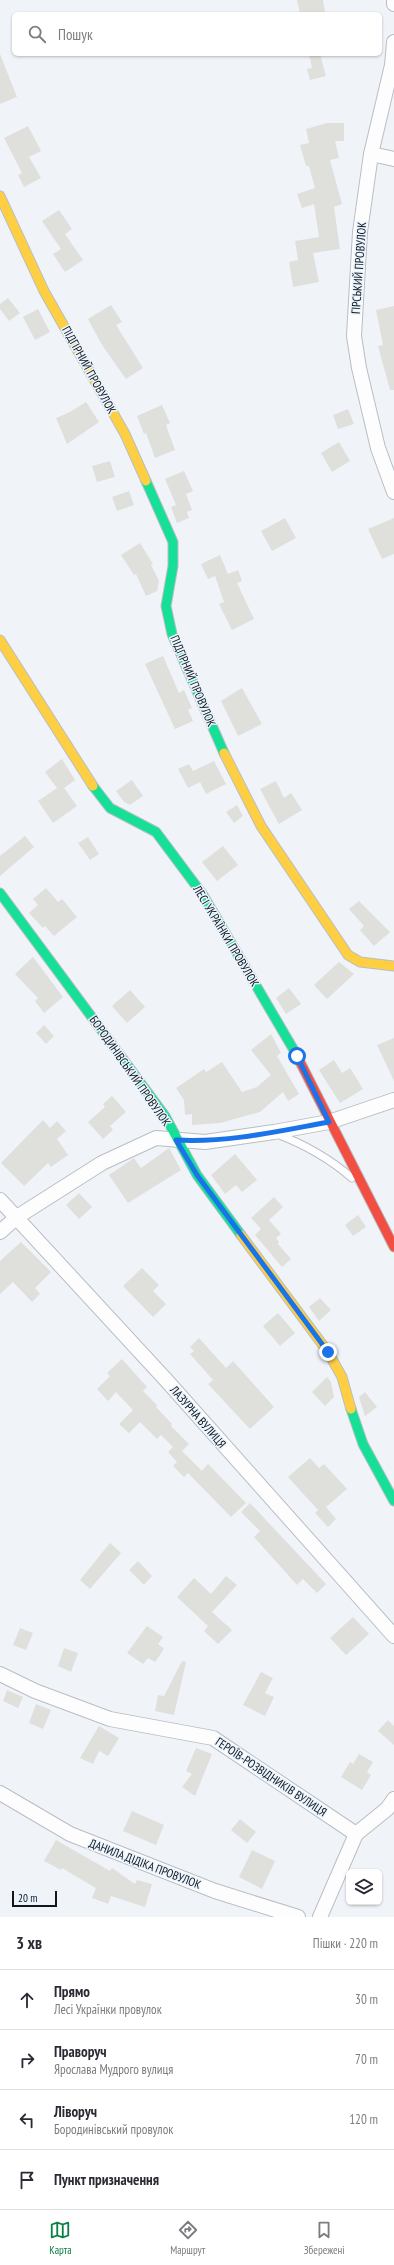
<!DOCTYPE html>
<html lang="uk">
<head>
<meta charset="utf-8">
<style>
	body { margin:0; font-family:"PT Sans Narrow",sans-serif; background:#f7f7f7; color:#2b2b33 }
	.controls { position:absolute; right:12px; bottom:12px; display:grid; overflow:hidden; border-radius:6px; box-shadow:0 1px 3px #0004 }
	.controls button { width:36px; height:36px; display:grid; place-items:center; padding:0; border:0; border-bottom:1px solid #e1e1e2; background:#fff; color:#2b2b33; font:20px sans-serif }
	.scale { position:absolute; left:12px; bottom:10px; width:45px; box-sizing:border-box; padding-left:4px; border:2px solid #0f171f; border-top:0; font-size:11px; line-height:14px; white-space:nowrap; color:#0f171f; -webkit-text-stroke:3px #ecf4fd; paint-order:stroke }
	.stop { position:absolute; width:12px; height:12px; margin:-9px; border:3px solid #1a73e8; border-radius:50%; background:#fff }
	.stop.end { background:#1a73e8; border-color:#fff; box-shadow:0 1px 4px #0008 }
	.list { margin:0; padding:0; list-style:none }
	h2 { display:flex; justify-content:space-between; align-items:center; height:52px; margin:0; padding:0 16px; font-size:17px }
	h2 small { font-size:13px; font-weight:400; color:#7c7c81 }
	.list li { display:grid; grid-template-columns:26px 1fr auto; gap:12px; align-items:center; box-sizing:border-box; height:60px; padding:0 16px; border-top:1px solid #e1e1e2 }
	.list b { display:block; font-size:15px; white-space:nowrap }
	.list p { margin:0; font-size:13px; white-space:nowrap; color:#7c7c81 }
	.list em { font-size:13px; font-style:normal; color:#7c7c81 }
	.icon { flex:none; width:22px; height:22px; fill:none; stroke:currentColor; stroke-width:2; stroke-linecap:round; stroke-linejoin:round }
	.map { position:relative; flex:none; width:394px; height:1917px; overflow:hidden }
	.search { position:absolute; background:#fff; box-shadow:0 1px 3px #0004; left:12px; right:12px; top:12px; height:44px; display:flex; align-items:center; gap:10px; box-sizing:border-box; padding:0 14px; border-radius:6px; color:#7c7c81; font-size:15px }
	.sheet { height:292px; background:#fff }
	nav { display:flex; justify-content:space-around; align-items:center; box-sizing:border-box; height:56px; border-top:1px solid #e1e1e2; background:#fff; font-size:11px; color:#7c7c81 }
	nav a { display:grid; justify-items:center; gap:2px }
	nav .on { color:#0b8043 }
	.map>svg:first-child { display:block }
	.building { fill:#dfdfdc }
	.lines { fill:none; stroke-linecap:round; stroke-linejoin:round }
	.lane-casing { stroke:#b8bec4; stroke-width:9 }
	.street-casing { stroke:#b8bec4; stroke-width:16 }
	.fast-casing { stroke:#b8bec4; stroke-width:11 }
	.slow-casing { stroke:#b8bec4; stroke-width:11 }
	.jam-casing { stroke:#b8bec4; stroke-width:11 }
	.lane { stroke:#fdfdfe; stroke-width:7 }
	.street { stroke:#fdfdfe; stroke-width:14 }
	.fast { stroke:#16e098; stroke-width:9 }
	.slow { stroke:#ffcf43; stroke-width:9 }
	.jam { stroke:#f24e42; stroke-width:9 }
	.route { stroke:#1a73e8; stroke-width:5 }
	.labels { text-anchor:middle; stroke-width:3; stroke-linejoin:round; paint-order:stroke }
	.street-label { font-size:12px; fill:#0f171f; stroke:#ecf4fd }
</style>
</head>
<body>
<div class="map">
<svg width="394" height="1917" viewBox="0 0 394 1917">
	<rect width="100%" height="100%" fill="#f0f4f9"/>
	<g class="building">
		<polygon points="297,0 323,0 325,12 320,14 300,14"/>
		<polygon points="0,54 17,97 0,104"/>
		<polygon points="309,54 320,54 326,76 310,80 307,69 312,68"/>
		<polygon points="327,123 344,123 344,141 335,141 339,158 330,160 342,204 334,207 340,249 313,253 319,282 293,287 289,262 298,260 295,241 319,237 314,204 302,208 297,194 315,188 309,166 306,166 300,145 309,143 306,129"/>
		<polygon points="28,126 41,151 29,157 41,178 24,187 18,175 22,173 4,138"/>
		<polygon points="59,210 72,229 65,234 83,260 65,272 53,254 61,249 42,221"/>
		<polygon points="8,298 20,313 9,321 0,309 0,304"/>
		<polygon points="111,305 122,322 116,325 143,368 126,379 102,345 88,319"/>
		<polygon points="394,306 394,390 390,390 378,346 383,345 376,310"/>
		<polygon points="38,309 50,332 35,340 23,317"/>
		<polygon points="86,402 99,422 67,444 56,418 70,412"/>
		<polygon points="162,405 170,423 166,425 175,450 155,458 146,433 144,434 137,416"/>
		<polygon points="348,409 354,424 338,429 333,415"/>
		<polygon points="339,442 350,461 332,472 321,453"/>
		<polygon points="110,461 115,477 97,482 92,466"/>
		<polygon points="184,471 193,491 186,494 192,510 187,512 189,518 177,523 171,507 176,505 165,479"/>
		<polygon points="129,491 134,505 117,511 112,497"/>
		<polygon points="285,518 296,538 272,551 261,531"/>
		<polygon points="394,518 394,554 382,559 368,529"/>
		<polygon points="140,543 153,564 151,565 159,581 157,591 146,596 136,574 134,575 121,555"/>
		<polygon points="220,555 228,574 238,570 242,581 237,583 254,619 232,630 219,604 224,602 215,576 208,579 201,564"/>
		<polygon points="163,656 179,693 184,690 192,708 188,710 193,721 175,729 145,664"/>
		<polygon points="242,688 262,724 238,736 221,701"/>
		<polygon points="62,759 75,780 64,788 77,806 53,823 38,801 57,788 45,772"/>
		<polygon points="214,761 226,784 206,794 200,782 188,788 178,769 189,764 193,771"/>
		<polygon points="132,780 143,796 130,805 124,802 116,791"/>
		<polygon points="276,781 284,798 291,793 302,810 279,824 260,789"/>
		<polygon points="237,805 243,816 234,823 226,812"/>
		<polygon points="25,836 34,847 0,876 0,856"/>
		<polygon points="88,837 99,854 90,860 78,843"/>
		<polygon points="223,846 238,865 217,881 202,862"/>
		<polygon points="46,888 58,902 62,899 77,917 54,936 45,926 43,928 29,913 38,905 33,899"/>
		<polygon points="359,901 390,932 374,946 360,930 364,926 349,909"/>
		<polygon points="33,957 63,997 44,1013 35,1001 38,998 15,974"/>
		<polygon points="339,962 354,974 327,999 314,985"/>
		<polygon points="289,988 301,1004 286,1014 276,998"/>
		<polygon points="130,990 145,1007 127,1023 112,1006"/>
		<polygon points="44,1025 54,1036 46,1044 36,1033"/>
		<polygon points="271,1034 281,1053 277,1056 299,1094 288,1101 283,1092 260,1112 220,1123 192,1125 192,1114 185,1115 184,1100 176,1088 204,1069 206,1072 222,1062 242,1092 257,1087 271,1075 251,1050"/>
		<polygon points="394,1038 394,1081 377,1045"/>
		<polygon points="334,1060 342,1073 350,1068 363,1089 340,1103 319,1070"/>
		<polygon points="112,1096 126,1112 110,1126 113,1130 103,1139 88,1122 105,1107 103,1104"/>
		<polygon points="43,1120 50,1128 57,1121 66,1131 57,1139 68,1155 51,1167 48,1163 24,1186 1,1163"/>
		<polygon points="169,1148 181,1170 128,1203 109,1175 134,1158 141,1168"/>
		<polygon points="235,1154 257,1180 242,1192 236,1185 225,1194 211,1175"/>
		<polygon points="79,1193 92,1207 79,1219 66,1205"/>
		<polygon points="274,1197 283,1207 269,1220 281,1234 276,1238 279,1242 278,1244 291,1259 282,1267 255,1235 261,1229 251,1218"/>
		<polygon points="358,1215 366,1227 353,1236 345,1225"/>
		<polygon points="21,1242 51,1272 35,1288 40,1294 32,1302 13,1282 0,1294 0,1261"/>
		<polygon points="142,1268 159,1285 153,1291 166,1304 153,1317 123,1286"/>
		<polygon points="320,1298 331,1310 319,1321 309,1307"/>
		<polygon points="278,1313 295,1333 280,1346 263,1326"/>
		<polygon points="199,1338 226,1368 233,1361 274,1407 250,1429 208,1384 213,1380 190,1354 194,1351 190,1347"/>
		<polygon points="122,1359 147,1387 143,1391 157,1405 156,1407 172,1424 171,1426 189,1444 182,1451 202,1471 208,1464 246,1503 231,1517 188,1473 184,1477 173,1466 177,1462 168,1452 173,1447 161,1435 157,1439 140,1422 129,1433 119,1424 133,1410 116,1392 108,1401 97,1389 110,1376 107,1373"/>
		<polygon points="327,1377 331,1382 334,1397 325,1406 312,1392"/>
		<polygon points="365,1392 377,1407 365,1416 359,1397"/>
		<polygon points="310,1458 319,1468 324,1464 347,1489 326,1507 336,1519 328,1527 315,1513 318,1510 288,1477"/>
		<polygon points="250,1503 326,1584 317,1593 303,1579 297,1585 254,1537 260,1531 241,1512"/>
		<polygon points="110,1543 121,1553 90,1589 80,1580"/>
		<polygon points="138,1561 152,1576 144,1585 129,1570"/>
		<polygon points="226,1576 237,1585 212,1612 232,1630 218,1644 204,1631 208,1626 177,1597 194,1578 211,1594"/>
		<polygon points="353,1617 369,1634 346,1655 330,1638"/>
		<polygon points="147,1626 163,1637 158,1644 164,1649 155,1662 148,1658 143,1664 127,1653"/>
		<polygon points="20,1628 33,1633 26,1650 13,1645"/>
		<polygon points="64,1648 78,1653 71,1672 58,1666"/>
		<polygon points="182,1661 186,1662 174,1715 155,1711 158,1695 164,1696"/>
		<polygon points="261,1672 273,1678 265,1693 274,1697 265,1716 243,1705"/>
		<polygon points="7,1690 23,1697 18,1708 3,1701"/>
		<polygon points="36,1704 51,1710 43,1729 29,1723"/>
		<polygon points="388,1720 394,1726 394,1745 378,1731"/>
		<polygon points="99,1726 119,1738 108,1756 99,1751 93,1764 80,1758"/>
		<polygon points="196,1748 212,1754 195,1796 182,1787 192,1774 186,1771"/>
		<polygon points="359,1754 373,1762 367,1772 371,1775 362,1790 341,1777 350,1762 353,1764"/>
		<polygon points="132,1811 164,1825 156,1845 123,1831"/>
		<polygon points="240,1819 256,1832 247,1843 231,1830"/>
		<polygon points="56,1840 110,1871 112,1868 135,1884 137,1880 152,1884 145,1907 111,1896 108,1904 92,1898 96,1888 62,1868 61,1870 44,1861"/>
		<polygon points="252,1850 275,1861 262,1889 239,1877"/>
	</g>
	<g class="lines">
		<defs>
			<path id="lane" d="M 277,1134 C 306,1145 329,1158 352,1178"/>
			<g id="street">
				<polyline points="394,0 394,4"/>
				<polyline points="394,42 392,65 371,154 360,232 354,336 359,368 378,448 394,492"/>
				<polyline points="371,154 394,159"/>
				<polyline points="0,1200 167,1381 394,1636"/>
				<polyline points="0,1232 17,1217 102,1163 156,1138 205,1142 274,1132 329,1122 394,1100"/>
				<polyline points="0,1674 35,1691 110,1719 213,1738 356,1834"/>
				<polyline points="0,1793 70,1834 215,1891 298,1917"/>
				<polyline points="320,1917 356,1834 387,1809 394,1799"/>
			</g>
			<g id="fast">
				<polyline points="146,481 173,542 173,566 166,606 172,634 224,753"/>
				<polyline points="93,786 110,808 156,832 203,895 295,1052"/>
				<polyline points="0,893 165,1116 197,1175 241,1235"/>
				<polyline points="351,1409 363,1444 394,1501"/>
			</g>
			<g id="slow">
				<polyline points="0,196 44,291 125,434 146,481"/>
				<polyline points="0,640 93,786"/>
				<polyline points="224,753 261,826 348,955 360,962 394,966"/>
				<polyline points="241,1235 328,1352 342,1377 351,1409"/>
			</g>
			<polyline id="jam" points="295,1052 394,1247"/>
		</defs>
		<use href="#lane" class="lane-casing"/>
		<use href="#street" class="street-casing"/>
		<use href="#fast" class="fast-casing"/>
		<use href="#slow" class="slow-casing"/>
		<use href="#jam" class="jam-casing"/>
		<use href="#lane" class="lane"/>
		<use href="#street" class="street"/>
		<use href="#fast" class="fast"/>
		<use href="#slow" class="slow"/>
		<use href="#jam" class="jam"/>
	</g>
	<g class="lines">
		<path class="route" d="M 297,1056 L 329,1122 C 279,1131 228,1143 176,1140 L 197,1175 L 328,1352"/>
	</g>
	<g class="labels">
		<g class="street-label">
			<text transform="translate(359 268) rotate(-86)" y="4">ГІРСЬКИЙ ПРОВУЛОК</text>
			<text transform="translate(89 370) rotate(61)" y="4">ПІДГІРНИЙ ПРОВУЛОК</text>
			<text transform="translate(193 681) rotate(67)" y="4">ПІДГІРНИЙ ПРОВУЛОК</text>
			<text transform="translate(226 936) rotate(59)" y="4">ЛЕСІ УКРАЇНКИ ПРОВУЛОК</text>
			<text transform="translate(130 1071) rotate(55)" y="4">БОРОДИНІВСЬКИЙ ПРОВУЛОК</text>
			<text transform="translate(198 1417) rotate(49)" y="4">ЛАЗУРНА ВУЛИЦЯ</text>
			<text transform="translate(271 1777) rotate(34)" y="4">ГЕРОЇВ-РОЗВІДНИКІВ ВУЛИЦЯ</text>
			<text transform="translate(145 1864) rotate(21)" y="4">ДАНИЛА ДІДІКА ПРОВУЛОК</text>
		</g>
	</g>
</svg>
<div class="controls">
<button><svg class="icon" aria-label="layers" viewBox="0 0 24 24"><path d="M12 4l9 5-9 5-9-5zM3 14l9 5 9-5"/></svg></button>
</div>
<div class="scale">20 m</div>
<div class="stop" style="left:297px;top:1056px"></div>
<div class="stop end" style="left:328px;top:1352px"></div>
<div class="search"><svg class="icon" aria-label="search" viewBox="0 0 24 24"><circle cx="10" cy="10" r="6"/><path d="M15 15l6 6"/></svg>Пошук</div>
</div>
<section class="sheet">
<h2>3 хв<small>Пішки · 220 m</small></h2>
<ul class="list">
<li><svg class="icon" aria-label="ahead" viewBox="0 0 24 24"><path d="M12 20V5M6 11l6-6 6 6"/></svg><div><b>Прямо</b><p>Лесі Українки провулок</p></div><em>30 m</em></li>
<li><svg class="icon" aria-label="right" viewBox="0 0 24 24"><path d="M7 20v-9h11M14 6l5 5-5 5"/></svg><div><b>Праворуч</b><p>Ярослава Мудрого вулиця</p></div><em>70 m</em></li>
<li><svg class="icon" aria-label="left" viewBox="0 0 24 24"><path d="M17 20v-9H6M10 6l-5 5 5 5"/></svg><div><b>Ліворуч</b><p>Бородинівський провулок</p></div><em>120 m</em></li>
<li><svg class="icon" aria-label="arrive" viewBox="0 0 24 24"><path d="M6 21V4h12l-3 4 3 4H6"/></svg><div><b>Пункт призначення</b></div></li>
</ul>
</section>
<nav>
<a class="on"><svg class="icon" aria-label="map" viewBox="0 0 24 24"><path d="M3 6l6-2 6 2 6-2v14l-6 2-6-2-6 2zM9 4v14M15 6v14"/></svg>Карта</a>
<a><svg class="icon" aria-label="directions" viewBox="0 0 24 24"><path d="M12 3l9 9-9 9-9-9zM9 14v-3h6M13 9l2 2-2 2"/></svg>Маршрут</a>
<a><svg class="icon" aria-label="saved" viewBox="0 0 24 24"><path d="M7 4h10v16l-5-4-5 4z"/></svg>Збережені</a>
</nav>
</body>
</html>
